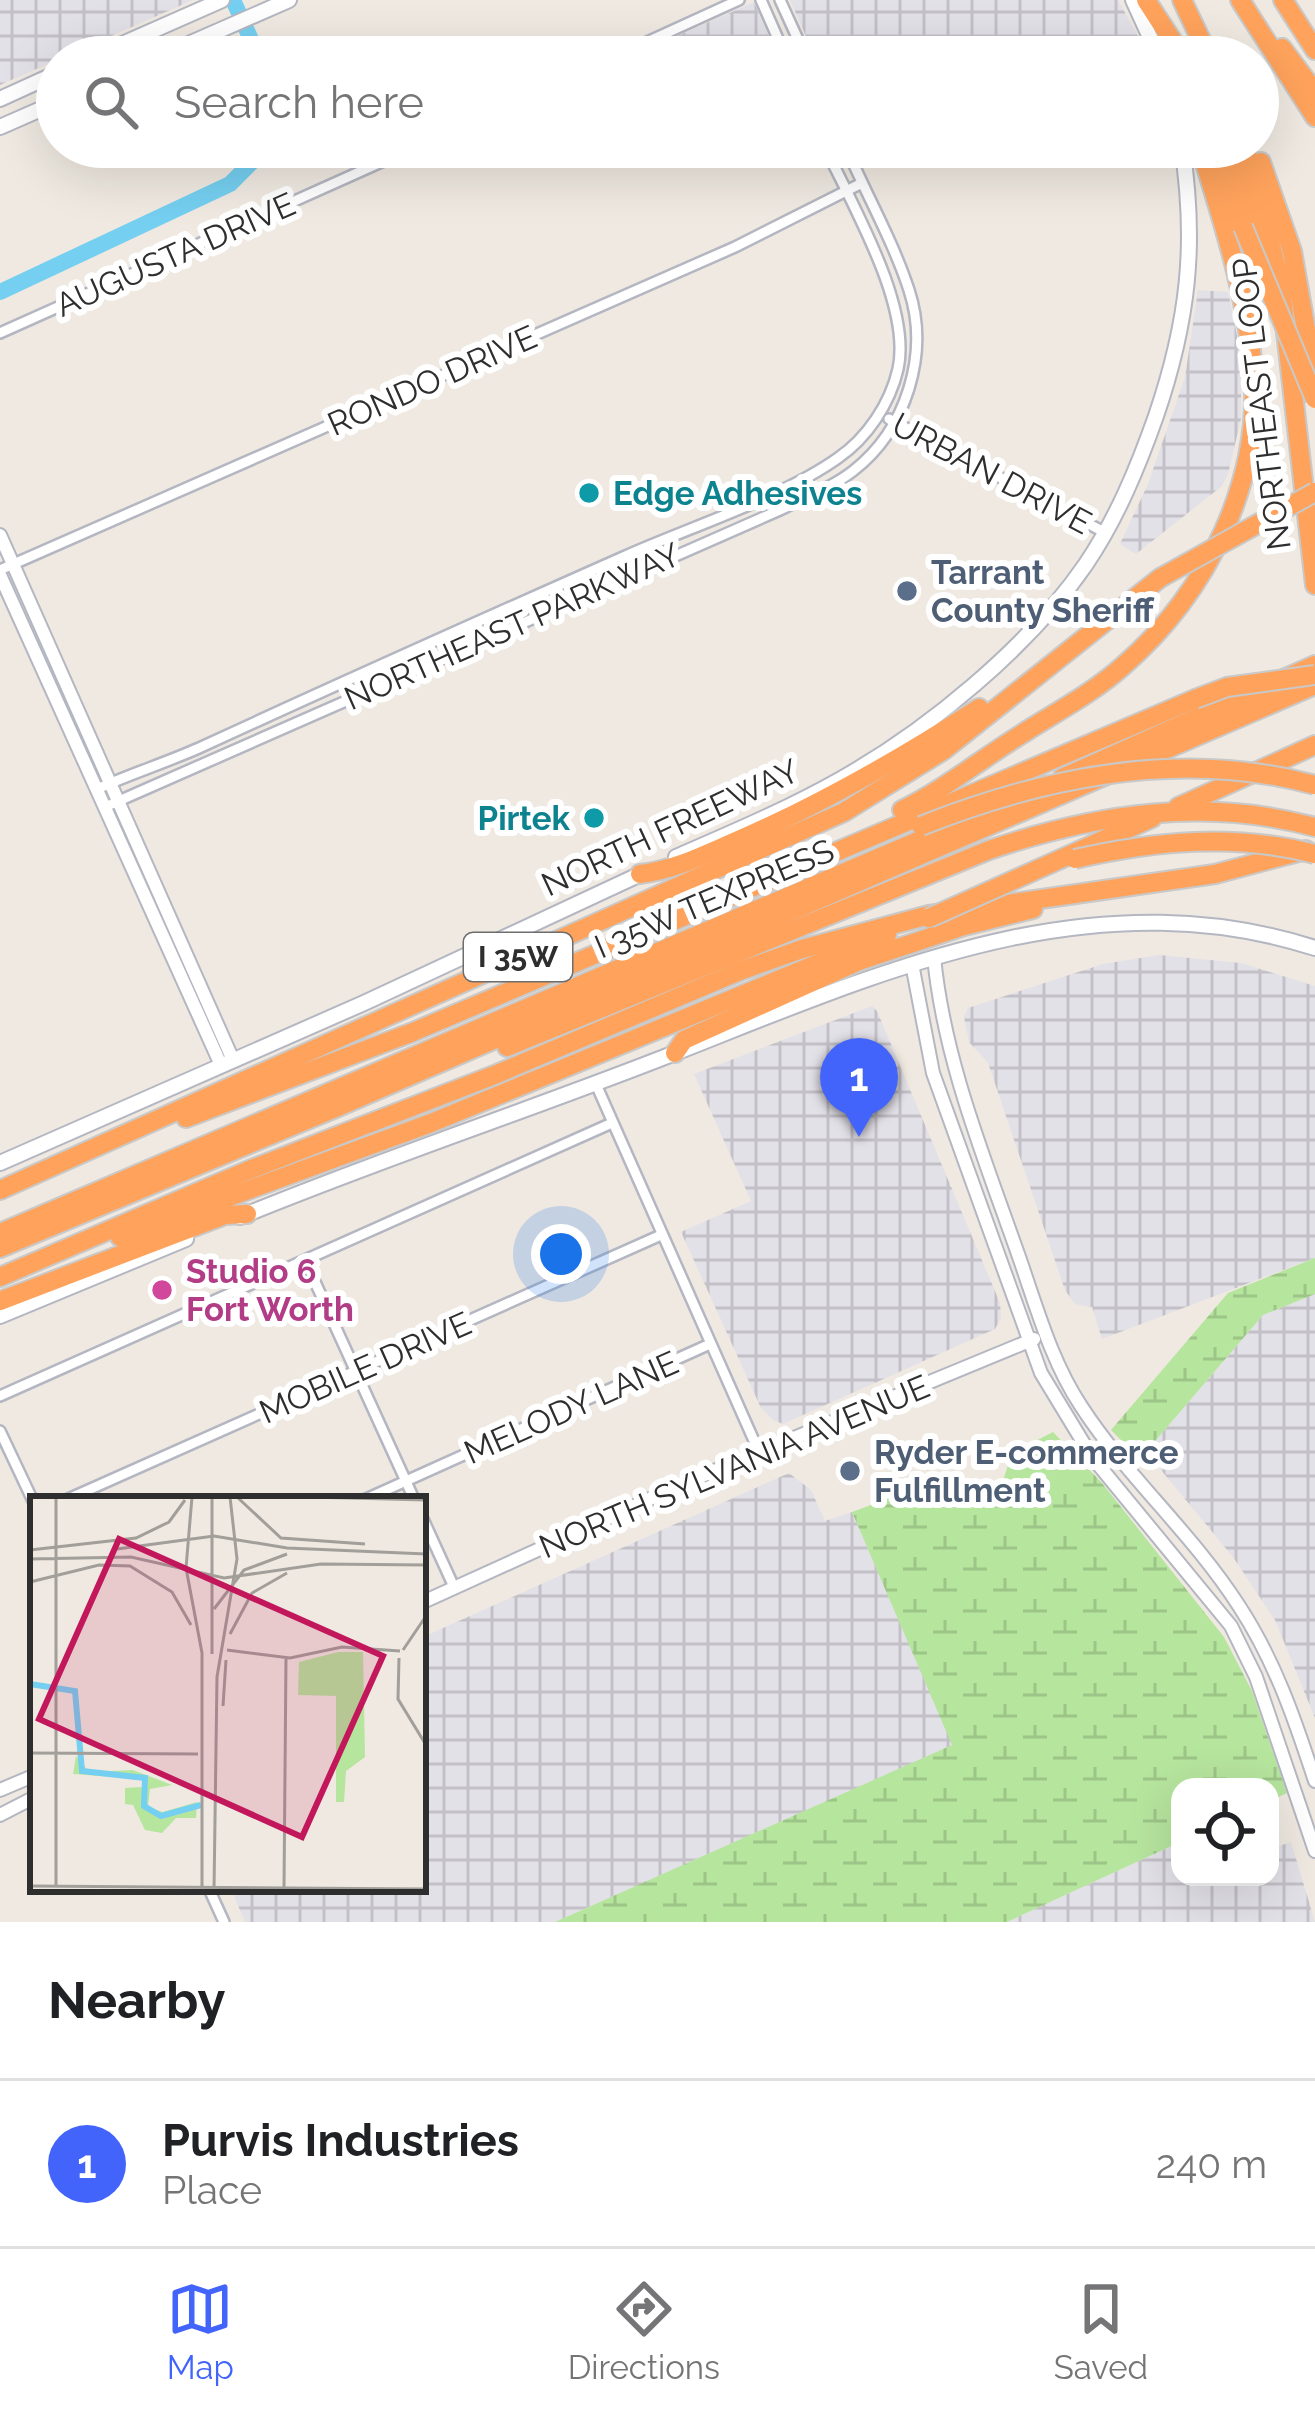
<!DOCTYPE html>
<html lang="en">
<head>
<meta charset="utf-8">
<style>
	body { margin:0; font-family:Raleway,sans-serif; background:#f6f6f6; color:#202124 }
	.controls { position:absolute; right:36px; bottom:36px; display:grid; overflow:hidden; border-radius:24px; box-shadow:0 12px 48px #0002 }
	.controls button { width:108px; height:108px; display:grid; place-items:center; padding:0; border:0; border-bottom:3px solid #e0e0e0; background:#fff; color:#202124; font:60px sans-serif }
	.you { position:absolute; left:561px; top:1254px; width:42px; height:42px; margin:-30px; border:9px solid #fff; border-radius:50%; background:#1a73e8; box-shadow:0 0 0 18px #1a73e833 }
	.badge { display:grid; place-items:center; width:78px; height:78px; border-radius:50%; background:#4264fb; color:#fff; font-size:39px; font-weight:700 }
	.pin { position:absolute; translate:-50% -99px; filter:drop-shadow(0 3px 6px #0008) }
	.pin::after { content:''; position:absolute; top:63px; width:42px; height:36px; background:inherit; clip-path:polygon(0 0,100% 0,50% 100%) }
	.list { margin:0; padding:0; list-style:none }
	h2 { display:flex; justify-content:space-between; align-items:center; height:156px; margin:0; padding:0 48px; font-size:51px }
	h2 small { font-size:39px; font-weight:400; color:#757577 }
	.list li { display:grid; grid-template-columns:78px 1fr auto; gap:36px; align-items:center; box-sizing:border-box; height:168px; padding:0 48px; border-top:3px solid #e0e0e0 }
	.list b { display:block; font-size:45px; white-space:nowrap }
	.list p { margin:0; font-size:39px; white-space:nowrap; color:#757577 }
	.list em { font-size:39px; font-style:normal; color:#757577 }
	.icon { flex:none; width:66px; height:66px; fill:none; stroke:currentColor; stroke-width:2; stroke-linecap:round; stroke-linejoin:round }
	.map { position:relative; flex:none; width:1315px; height:1922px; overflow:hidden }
	.search { position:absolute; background:#fff; box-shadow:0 12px 48px #0002; left:36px; right:36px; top:36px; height:132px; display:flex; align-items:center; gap:30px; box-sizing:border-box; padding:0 42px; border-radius:66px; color:#757577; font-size:45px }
	.sheet { height:324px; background:#fff }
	nav { display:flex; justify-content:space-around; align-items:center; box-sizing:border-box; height:168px; border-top:3px solid #e0e0e0; background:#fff; font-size:33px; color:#757577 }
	nav a { display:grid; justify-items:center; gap:6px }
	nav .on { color:#4264fb }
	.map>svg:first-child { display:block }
	.industrial { fill:url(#industrial-grid) }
	.wetland { fill:url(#wetland-marsh) }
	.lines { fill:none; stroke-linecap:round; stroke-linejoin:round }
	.river { stroke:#75cff0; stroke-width:16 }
	.minor-casing { stroke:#b4b7c1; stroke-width:14 }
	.tertiary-casing { stroke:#b4b7c1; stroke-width:16 }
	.secondary-casing { stroke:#b4b7c1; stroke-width:18 }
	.motorway-casing { stroke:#c9c9c9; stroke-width:22 }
	.minor { stroke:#fff; stroke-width:9 }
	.tertiary { stroke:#fff; stroke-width:12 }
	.secondary { stroke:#fff; stroke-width:14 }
	.motorway { stroke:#ffa35c; stroke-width:18 }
	.motorway-bridge-casing { stroke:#c9c9c9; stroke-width:22; stroke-linecap:butt }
	.motorway-bridge { stroke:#ffa35c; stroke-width:18 }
	.culture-dot { fill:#0f9aa8; stroke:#fff; stroke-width:4.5 }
	.service-dot { fill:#5c6f8a; stroke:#fff; stroke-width:4.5 }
	.hotel-dot { fill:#d1479c; stroke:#fff; stroke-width:4.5 }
	.labels { text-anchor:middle; stroke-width:12; stroke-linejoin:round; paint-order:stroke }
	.shield { fill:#fff; stroke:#6d6d6d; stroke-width:3 }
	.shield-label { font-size:30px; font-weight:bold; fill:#2e2e2e }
	.street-label { font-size:33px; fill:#2e2e2e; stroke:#fff }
	.culture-label { font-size:33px; font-weight:bold; fill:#0d838f; stroke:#fff; text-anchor:start }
	.service-label { font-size:33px; font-weight:bold; fill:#4e5e75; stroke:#fff; text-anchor:start }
	.hotel-label { font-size:33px; font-weight:bold; fill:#b23c85; stroke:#fff; text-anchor:start }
	.inset-river { fill:none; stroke:#75cff0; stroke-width:6 }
	.inset-road { fill:none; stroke:#a29e99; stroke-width:3 }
	.view { fill:#c2185b; fill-opacity:0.15; stroke:#c2185b; stroke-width:6 }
	.inset-edge { fill:none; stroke:#2e2e2e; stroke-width:6 }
</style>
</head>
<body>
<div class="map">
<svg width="1315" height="1922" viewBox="0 0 1315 1922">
	<defs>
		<pattern id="industrial-grid" width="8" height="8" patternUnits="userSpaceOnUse" patternTransform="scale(3)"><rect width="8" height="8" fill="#e3e1e8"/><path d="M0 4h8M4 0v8" fill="none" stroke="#c3c1c7"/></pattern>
		<pattern id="wetland-marsh" width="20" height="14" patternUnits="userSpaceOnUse" patternTransform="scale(3)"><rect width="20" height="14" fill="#b6e59e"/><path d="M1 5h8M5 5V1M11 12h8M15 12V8" fill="none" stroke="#9dc588"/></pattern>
	</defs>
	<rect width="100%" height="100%" fill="#efe9e1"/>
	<g class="industrial">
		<polygon points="0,0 193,0 0,85"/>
		<polygon points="790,0 1118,0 1143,45 1118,57 815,57"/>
		<polygon points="754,2 778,57 630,57"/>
		<polygon points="1198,290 1228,292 1234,319 1241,358 1241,419 1228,474 1222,486 1136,554 1120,544 1148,484 1185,377"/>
		<polygon points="1159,955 1241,963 1315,986 1315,1258 1102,1339 1092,1307 1075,1304 1065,1290 988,1063 969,1042 964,1017 968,1008 1103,964"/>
		<polygon points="872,1006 877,1011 1000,1303 1001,1318 995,1329 783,1424 773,1420 761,1408 681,1232 751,1201 694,1074"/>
		<polygon points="1315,1294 1315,1718 1275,1620 1233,1557 1156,1464 1150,1447 1263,1315"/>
		<polygon points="789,1473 811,1490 825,1521 852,1512 953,1745 555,1922 245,1922 231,1889 423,1889 423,1637"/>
		<polygon points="1180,1842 1180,1877 1270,1877 1270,1849 1291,1842 1315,1922 1007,1922"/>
	</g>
	<g class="wetland">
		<polygon points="1315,1258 1315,1294 1263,1315 1150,1447 1134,1453 1111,1430 1228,1293"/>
		<polygon points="1053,1432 1102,1483 1224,1637 1252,1691 1287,1793 1270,1801 1270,1787 1180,1787 1180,1842 1007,1922 555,1922 952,1745 852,1512 909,1491 936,1499 979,1502 998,1496 1012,1453"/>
	</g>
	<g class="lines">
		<g class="river">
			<polyline points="233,0 259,57"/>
			<polyline points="0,292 230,184 267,147"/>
		</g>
		<defs>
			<g id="minor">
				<polyline points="761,0 786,57"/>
				<polyline points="780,0 806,57"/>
				<polyline points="614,57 739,0"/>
				<polyline points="0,333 415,147"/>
				<polyline points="889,419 1104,532"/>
				<polyline points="0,570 735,247 862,183"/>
				<path d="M 97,789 C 130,774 165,763 199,748 C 340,683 481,620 623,557 C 687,528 782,498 838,458 C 867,438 890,404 898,369 C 912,306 852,205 825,147"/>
				<path d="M 105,807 L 780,510 C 804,498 831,488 853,471 C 906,430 930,354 909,290 C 893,241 866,194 846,147"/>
				<polyline points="595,1082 759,1452"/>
				<polyline points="305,1260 414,1499"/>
				<polyline points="0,1396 612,1123"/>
				<polyline points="0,1431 33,1501"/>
				<polyline points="68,1499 661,1235"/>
				<polyline points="366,1499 710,1344"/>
				<polyline points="423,1519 454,1587"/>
				<polyline points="209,1889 224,1922"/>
			</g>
			<g id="tertiary">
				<polyline points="0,535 233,1060"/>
				<polyline points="0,575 221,1065"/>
				<path d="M 934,957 C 944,1060 984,1157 1018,1254 C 1036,1305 1051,1361 1081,1406 C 1127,1477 1193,1534 1239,1606 C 1275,1661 1295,1720 1315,1781"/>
				<polyline points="912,964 933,1073 1041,1373 1092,1457 1231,1626 1256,1677 1315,1851"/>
				<polyline points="423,1602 685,1483 1034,1339"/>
				<polyline points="0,1790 33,1776"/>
				<polyline points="0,1815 33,1798"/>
			</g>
			<g id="secondary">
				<polyline points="1133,0 1159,57"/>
				<polyline points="93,57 222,0"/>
				<polyline points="159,57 289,0"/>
				<polyline points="0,99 57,73"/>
				<polyline points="0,127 57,102"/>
				<path d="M 676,857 C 731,833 788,809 841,779 C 928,730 1029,647 1086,564 C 1117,518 1138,467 1156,416 C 1188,322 1197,245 1182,147"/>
				<polyline points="0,1163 364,1003 645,872"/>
				<path d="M 240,1217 C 383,1158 530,1110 675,1053 C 881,972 1091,876 1315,948"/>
				<polyline points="0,1316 186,1239"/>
			</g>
			<g id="motorway">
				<polyline points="1146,0 1183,57"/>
				<polyline points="1182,0 1209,57"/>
				<polyline points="1240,0 1315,117"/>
				<polyline points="1283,0 1315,50"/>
				<polyline points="1282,48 1315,92"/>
				<polyline points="1225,147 1261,241"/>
				<polyline points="1245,147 1280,280 1315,585"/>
				<polyline points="1216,162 1243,227"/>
				<polyline points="1261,162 1292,251 1315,381"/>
				<polyline points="1062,778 1315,665"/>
				<polyline points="1178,807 1315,745"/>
				<path d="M 902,810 C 945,789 984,757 1025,732 C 1058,711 1094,692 1123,666 C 1207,593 1263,481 1253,368 C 1246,292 1222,219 1200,147"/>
				<path d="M 640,874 C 674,870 704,855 736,841 C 822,804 900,759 979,708"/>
				<polyline points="1025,875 1152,818"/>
				<path d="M 507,1047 L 989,850 C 1095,814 1205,797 1315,827"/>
				<polyline points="675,1053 684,1040 859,961 964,926 1033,909"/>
				<polyline points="186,1118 413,1032 1195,699"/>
				<polyline points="0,1190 844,812 944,750 1160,578"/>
				<polyline points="0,1233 1009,802"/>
				<polyline points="120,1237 431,1123 887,935"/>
				<polyline points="0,1248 338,1107 1315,685"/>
				<polyline points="0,1277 249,1170 497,1074 740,971 802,949 929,915 1215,874 1306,850"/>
				<polyline points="0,1301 225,1215 247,1214"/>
			</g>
		</defs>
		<use href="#minor" class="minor-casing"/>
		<use href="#tertiary" class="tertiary-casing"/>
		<use href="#secondary" class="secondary-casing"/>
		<use href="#motorway" class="motorway-casing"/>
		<use href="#minor" class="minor"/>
		<use href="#tertiary" class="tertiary"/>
		<use href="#secondary" class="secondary"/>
		<use href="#motorway" class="motorway"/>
		<defs>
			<g id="motorway-bridge">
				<polyline points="1243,227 1315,399"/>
				<polyline points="1160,578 1315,492"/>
				<polyline points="1195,699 1227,687 1315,675"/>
				<path d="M 921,826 C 1046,776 1182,749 1315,785"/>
				<path d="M 1075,859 C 1155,841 1234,833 1315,854"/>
				<polyline points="929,918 1025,875"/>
			</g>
		</defs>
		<use href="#motorway-bridge" class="motorway-bridge-casing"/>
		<use href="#motorway-bridge" class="motorway-bridge"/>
	</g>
	<g class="culture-dot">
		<circle cx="589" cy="493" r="12"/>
		<circle cx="594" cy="818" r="12"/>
	</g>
	<g class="service-dot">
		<circle cx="907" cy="591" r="12"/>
		<circle cx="850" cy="1471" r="12"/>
	</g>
	<circle class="hotel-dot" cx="162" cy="1290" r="12"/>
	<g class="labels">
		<rect class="shield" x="464" y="933" width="108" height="48" rx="9"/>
		<g class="shield-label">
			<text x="518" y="967">I 35W</text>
		</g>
		<g class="street-label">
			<text transform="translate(175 254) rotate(-24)" y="12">AUGUSTA DRIVE</text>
			<text transform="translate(432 380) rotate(-24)" y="12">RONDO DRIVE</text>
			<text transform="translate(1261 404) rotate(-97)" y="12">NORTHEAST LOOP</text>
			<text transform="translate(992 473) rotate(28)" y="12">URBAN DRIVE</text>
			<text transform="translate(512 626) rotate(-24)" y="12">NORTHEAST PARKWAY</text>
			<text transform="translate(670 827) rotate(-25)" y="12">NORTH FREEWAY</text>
			<text transform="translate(714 898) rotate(-23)" y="12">I 35W TEXPRESS</text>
			<text transform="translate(365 1367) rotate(-24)" y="12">MOBILE DRIVE</text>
			<text transform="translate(571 1407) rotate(-24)" y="12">MELODY LANE</text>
			<text transform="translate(734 1466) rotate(-23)" y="12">NORTH SYLVANIA AVENUE</text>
		</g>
		<g class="culture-label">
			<text x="613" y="505">Edge Adhesives</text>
			<text x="570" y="830" text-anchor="end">Pirtek</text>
		</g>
		<g class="service-label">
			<text x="931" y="584">Tarrant<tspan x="931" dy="38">County Sheriff</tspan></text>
			<text x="874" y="1464">Ryder E-commerce<tspan x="874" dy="38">Fulfillment</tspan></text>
		</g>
		<g class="hotel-label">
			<text x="186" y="1283">Studio 6<tspan x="186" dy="38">Fort Worth</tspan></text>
		</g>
	</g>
	<g transform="translate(30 1496)">
		<rect width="396" height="396" fill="#efe9e1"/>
		<path d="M 46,260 L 59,276 L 103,274 L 142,289 L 120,293 L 118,311 L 133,316 L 167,306 L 166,322 L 146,322 L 132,337 L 115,334 L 103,309 L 95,308 L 95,292 L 112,291 L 113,283 L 43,278 Z" fill="#b6e59e"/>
		<path d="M 308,156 L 333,156 L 335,261 L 316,275 L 314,306 L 306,306 L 306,200 L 268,199 L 269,166 Z" fill="#b6e59e"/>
		<path class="inset-river" d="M 0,188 L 45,195 L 52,275 L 115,282 L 114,310 L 131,320 L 171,309"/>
		<path class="inset-road" d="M 26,1 L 26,390M 162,1 L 156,72 L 172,157 L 172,395M 182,1 L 182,158M 207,1 L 251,42 L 335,48M 279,1 L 396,4M 87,53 L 184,40 L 257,52 L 396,58M 0,54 L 106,42 L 139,26 L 155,4M 0,63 L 101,61 L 194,82 L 291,68 L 396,69M 0,86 L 69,69 L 100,70 L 142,96 L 161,129M 184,113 L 214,74 L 257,58M 200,138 L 222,97 L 257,77M 197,154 L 260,162 L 312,151 L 370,155M 373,154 L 396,120M 369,162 L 368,203 L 396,249M 193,210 L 196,164M 0,257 L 168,258M 0,390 L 396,393M 254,393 L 256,161M 184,395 L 187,181 L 207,63 L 200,1"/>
		<path class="view" d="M 89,43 L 353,160 L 272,341 L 9,223 Z"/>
		<rect width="396" height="396" class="inset-edge"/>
	</g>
</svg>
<div class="controls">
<button><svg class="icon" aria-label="locate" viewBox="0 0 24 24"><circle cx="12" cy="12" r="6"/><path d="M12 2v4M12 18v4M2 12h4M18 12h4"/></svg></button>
</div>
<div class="you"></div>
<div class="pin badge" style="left:859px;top:1137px">1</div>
<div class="search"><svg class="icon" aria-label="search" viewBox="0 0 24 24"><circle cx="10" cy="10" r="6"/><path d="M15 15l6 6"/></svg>Search here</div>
</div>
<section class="sheet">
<h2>Nearby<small></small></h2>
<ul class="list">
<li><span class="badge">1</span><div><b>Purvis Industries</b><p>Place</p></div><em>240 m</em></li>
</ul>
</section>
<nav>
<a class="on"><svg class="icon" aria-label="map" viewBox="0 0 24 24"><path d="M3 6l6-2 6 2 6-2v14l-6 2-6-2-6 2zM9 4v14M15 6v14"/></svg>Map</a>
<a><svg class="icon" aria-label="directions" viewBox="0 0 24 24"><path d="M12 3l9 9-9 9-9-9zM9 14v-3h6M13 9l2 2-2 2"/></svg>Directions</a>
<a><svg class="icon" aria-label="saved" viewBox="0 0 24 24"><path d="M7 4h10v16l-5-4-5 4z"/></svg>Saved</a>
</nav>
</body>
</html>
